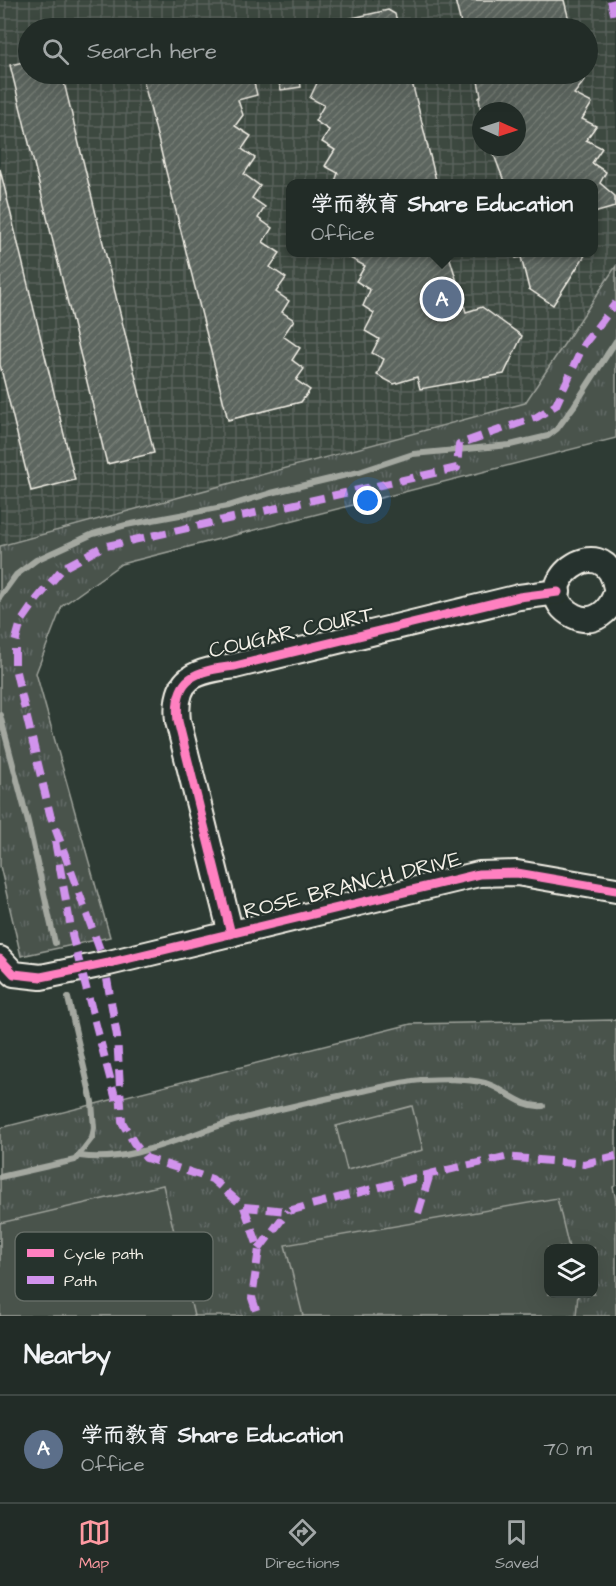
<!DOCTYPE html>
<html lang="en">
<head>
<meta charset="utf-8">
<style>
	body { margin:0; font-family:"Architects Daughter","LXGW WenKai TC",sans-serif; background:#2e3833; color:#f1f3f6 }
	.controls { position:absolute; right:18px; bottom:18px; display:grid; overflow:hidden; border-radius:12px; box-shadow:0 6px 24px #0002 }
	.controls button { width:54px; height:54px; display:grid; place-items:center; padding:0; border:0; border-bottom:2px solid #3f4844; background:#222c27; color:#f1f3f6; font:30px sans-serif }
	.compass { position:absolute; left:472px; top:102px; width:54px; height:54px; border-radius:50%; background:#222c27; box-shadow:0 6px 24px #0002; rotate:93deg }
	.you { position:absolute; left:368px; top:501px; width:21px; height:21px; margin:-15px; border:4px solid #fff; border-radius:50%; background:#1a73e8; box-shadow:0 0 0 9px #1a73e833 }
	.badge { display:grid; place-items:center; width:39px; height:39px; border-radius:50%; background:#ff9aa2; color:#fff; font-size:20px; font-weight:700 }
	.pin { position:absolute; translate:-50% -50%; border:3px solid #fff; box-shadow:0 2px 6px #0006 }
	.popup { position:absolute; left:286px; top:179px; width:312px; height:78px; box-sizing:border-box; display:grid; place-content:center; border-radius:12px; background:#222c27; filter:drop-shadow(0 2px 4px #0005); font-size:20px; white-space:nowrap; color:#a2a7a7 }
	.popup b { font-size:22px; color:#f1f3f6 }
	.popup::after { content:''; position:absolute; left:50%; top:100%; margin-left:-12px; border:12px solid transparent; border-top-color:#222c27 }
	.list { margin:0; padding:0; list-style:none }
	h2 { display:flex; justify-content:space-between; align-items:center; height:78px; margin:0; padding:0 24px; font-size:26px }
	h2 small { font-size:20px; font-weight:400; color:#a2a7a7 }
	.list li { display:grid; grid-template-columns:39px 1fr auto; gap:18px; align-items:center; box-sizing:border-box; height:108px; padding:0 24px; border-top:2px solid #3f4844 }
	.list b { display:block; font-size:22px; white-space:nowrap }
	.list p { margin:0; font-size:20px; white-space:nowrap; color:#a2a7a7 }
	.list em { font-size:20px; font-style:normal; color:#a2a7a7 }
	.icon { flex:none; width:33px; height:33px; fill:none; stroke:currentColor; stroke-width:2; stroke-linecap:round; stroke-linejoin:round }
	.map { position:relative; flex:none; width:616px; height:1316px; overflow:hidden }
	.search { position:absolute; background:#222c27; box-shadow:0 6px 24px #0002; left:18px; right:18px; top:18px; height:66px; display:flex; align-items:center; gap:15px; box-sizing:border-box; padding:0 21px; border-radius:33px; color:#a2a7a7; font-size:22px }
	.sheet { height:186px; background:#222c27 }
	nav { display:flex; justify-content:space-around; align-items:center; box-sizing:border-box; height:84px; border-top:2px solid #3f4844; background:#222c27; font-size:16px; color:#a2a7a7 }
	nav a { display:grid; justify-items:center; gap:3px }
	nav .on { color:#ff9aa2 }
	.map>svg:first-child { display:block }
	.industrial { fill:url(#industrial-grid); fill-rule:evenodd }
	.park { fill:url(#park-tufts); stroke:#9ea29a; stroke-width:1.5; fill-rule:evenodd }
	.pitch { fill:#48524c; stroke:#9ea29a; stroke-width:1.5 }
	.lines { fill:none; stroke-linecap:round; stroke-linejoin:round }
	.stream { stroke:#a4a8a0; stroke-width:6 }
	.building { fill:url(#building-hatch); stroke:#f4f1e8; stroke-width:1.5 }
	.street-casing { stroke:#f4f1e8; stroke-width:28 }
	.street { stroke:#26332d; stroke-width:24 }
	.quiet { stroke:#d193ec; stroke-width:8; stroke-dasharray:15 8; stroke-linecap:butt }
	.cycleway-casing { stroke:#26332d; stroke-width:13 }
	.cycleway { stroke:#ff80c0; stroke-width:9 }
	.labels { text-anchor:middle; stroke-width:4.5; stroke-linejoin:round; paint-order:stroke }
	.street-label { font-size:22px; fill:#f4f1e8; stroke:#26332d }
	.key { fill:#26332d; stroke:#646c65; stroke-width:1.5 }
	.key-label { font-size:16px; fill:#f4f1e8 }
</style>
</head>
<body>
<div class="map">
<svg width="616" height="1316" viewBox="0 0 616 1316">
	<defs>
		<pattern id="industrial-grid" width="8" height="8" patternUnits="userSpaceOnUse" patternTransform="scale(1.5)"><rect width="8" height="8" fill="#3c4841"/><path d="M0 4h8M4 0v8" fill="none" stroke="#59635c"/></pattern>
		<pattern id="park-tufts" width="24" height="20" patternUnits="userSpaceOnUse" patternTransform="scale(1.5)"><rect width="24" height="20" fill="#48524c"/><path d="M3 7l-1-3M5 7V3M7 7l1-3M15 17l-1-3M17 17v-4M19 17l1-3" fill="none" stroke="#636b66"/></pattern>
		<pattern id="building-hatch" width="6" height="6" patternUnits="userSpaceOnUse" patternTransform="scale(1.5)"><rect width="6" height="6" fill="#5c655e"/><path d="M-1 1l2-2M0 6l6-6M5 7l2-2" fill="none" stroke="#747c75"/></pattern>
	</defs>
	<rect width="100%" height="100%" fill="#2e3b34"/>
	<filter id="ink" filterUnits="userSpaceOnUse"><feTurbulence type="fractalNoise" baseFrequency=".0167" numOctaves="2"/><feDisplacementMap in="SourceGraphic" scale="12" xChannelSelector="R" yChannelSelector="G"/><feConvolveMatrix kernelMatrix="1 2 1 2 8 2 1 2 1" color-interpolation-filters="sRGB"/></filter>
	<g filter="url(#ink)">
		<path class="industrial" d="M 0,0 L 616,0 L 616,266 L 525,403 L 0,546 ZM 28,28 L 588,28 L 588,74 L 28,74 ZM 481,111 L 517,111 L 517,147 L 481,147 ZM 290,184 L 594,184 L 594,252 L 290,252 Z"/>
		<g class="park">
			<polygon points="616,266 616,438 121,564 62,606 36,673 110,937 21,956 0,866 0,546 525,403"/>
			<path d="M 616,1020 L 616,1185 L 613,1187 L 616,1200 L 616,1316 L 0,1316 L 0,1128 L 411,1024 ZM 548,1248 L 594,1248 L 594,1294 L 548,1294 Z"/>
		</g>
		<g class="pitch">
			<polygon points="412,1106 423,1150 347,1170 336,1126"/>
			<polygon points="163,1185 194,1316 0,1316 0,1223"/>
			<polygon points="557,1198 569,1248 548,1248 548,1294 578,1294 576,1316 303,1316 285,1245"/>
		</g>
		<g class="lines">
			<g class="stream">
				<polyline points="0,597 16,575 36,560 93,534 126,525 228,506 271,493 359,472 413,454 510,445 548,436 557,429 574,406 616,341"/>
				<polyline points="0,715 28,822 55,943"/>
				<path d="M 80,1156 C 131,1164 185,1135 234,1121 C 276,1109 320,1100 363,1091 C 382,1087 402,1082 421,1080 C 441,1079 465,1078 485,1083 C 506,1089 520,1108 543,1106"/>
				<polyline points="0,1177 75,1160 92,1138 94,1128 92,1102 68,998"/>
			</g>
		</g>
		<g class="building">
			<polygon points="455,0 564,0 571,28 462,28"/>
			<polygon points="388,10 395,14 399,28 307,28"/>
			<polygon points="28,61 28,74 62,74 154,453 107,464 10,65"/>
			<polygon points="145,74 252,74 257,95 238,100 243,115 235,126 251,136 242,149 255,158 244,174 260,186 252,198 265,207 258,218 272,228 263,242 280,253 270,267 286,278 276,292 289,301 282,312 294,320 283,336 300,348 292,360 304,369 296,380 310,390 301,402 228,420 143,79"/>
			<polygon points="276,74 410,74 437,184 334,184 338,173 325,166 335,150 322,142 329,130 315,121 324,105 310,98 317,83 311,77 300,79 301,87 281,90"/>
			<polygon points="471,74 574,74 585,80 574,94 592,103 582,119 596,126 586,140 602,148 592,163 606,172 600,183 615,196 615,207 594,213 594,184 505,184 491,147 517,147 517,111 481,111 479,98 481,96 477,76 472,77"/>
			<polygon points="0,169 75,480 31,491 0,365"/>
			<polygon points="349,252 448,252 466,312 482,307 522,336 504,374 420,389 417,377 394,384 377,375 384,359 372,353 379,339 365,331 374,313 363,306 370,290 356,281 365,266 346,256"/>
			<polygon points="515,252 587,252 553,305 529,289 521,257 516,258"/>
		</g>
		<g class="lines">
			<defs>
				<g id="street">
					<path d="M 616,588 C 605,522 521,590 574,616 C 594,626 611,611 616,592"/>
					<path d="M 231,934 L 178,721 C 173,676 196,671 235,666 L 519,597 L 558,592"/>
					<polyline points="0,959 14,974 41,977 109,963 479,874 517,873 616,890"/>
				</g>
			</defs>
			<use href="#street" class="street-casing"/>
			<use href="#street" class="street"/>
			<g class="quiet">
				<polyline points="611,0 616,22"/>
				<polyline points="55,841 73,939 116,1100"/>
				<polyline points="100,950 50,814 15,668 15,643 21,622 37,599 63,568 102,547 457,468 459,444 537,417 556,405 584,344 616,303"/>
				<polyline points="107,979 117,1036 122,1122 134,1143 146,1158 212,1179 244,1207 288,1211 430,1174 505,1157 584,1164 616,1156"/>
				<polyline points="244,1207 259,1249 252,1298 258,1316"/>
				<polyline points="418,1213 430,1174"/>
				<polyline points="259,1249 288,1211"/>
			</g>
			<defs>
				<g id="cycleway">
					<path d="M 231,934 L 178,721 C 173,676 196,671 235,666 L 519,597 L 558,592"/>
					<polyline points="0,959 14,974 41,977 109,963 479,874 517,873 616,890"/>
				</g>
			</defs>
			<use href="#cycleway" class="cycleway-casing"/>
			<use href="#cycleway" class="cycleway"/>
		</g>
	</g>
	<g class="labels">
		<g class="street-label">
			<text transform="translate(291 631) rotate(-13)" y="8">COUGAR COURT</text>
			<text transform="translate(352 884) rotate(-14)" y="8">ROSE BRANCH DRIVE</text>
		</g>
	</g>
	<rect x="15" y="1232" width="198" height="69" rx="9" class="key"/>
	<rect x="27" y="1249" width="27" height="8" fill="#ff80c0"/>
	<rect x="27" y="1276" width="27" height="8" fill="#d193ec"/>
	<g class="key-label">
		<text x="64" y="1259">Cycle path</text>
		<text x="64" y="1286">Path</text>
	</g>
</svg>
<div class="controls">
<button><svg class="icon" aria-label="layers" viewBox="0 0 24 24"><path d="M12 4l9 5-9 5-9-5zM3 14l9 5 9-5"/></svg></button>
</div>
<svg class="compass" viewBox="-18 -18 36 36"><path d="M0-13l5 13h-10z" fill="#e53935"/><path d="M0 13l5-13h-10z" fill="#a2a7a7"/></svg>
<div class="you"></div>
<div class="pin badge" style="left:442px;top:299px;background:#5c6f8a">A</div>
<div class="popup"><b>学而教育 Share Education</b>Office</div>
<div class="search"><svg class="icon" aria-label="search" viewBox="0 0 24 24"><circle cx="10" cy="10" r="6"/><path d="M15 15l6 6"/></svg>Search here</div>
</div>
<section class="sheet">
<h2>Nearby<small></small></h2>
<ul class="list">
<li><span class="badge" style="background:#5c6f8a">A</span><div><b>学而教育 Share Education</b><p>Office</p></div><em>70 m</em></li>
</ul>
</section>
<nav>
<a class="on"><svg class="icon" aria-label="map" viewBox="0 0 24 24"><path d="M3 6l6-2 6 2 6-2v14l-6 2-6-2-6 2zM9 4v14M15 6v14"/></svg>Map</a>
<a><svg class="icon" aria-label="directions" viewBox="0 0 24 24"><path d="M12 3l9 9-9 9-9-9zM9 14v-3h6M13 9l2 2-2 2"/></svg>Directions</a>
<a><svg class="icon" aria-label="saved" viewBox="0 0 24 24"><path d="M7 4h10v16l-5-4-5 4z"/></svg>Saved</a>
</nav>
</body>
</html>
